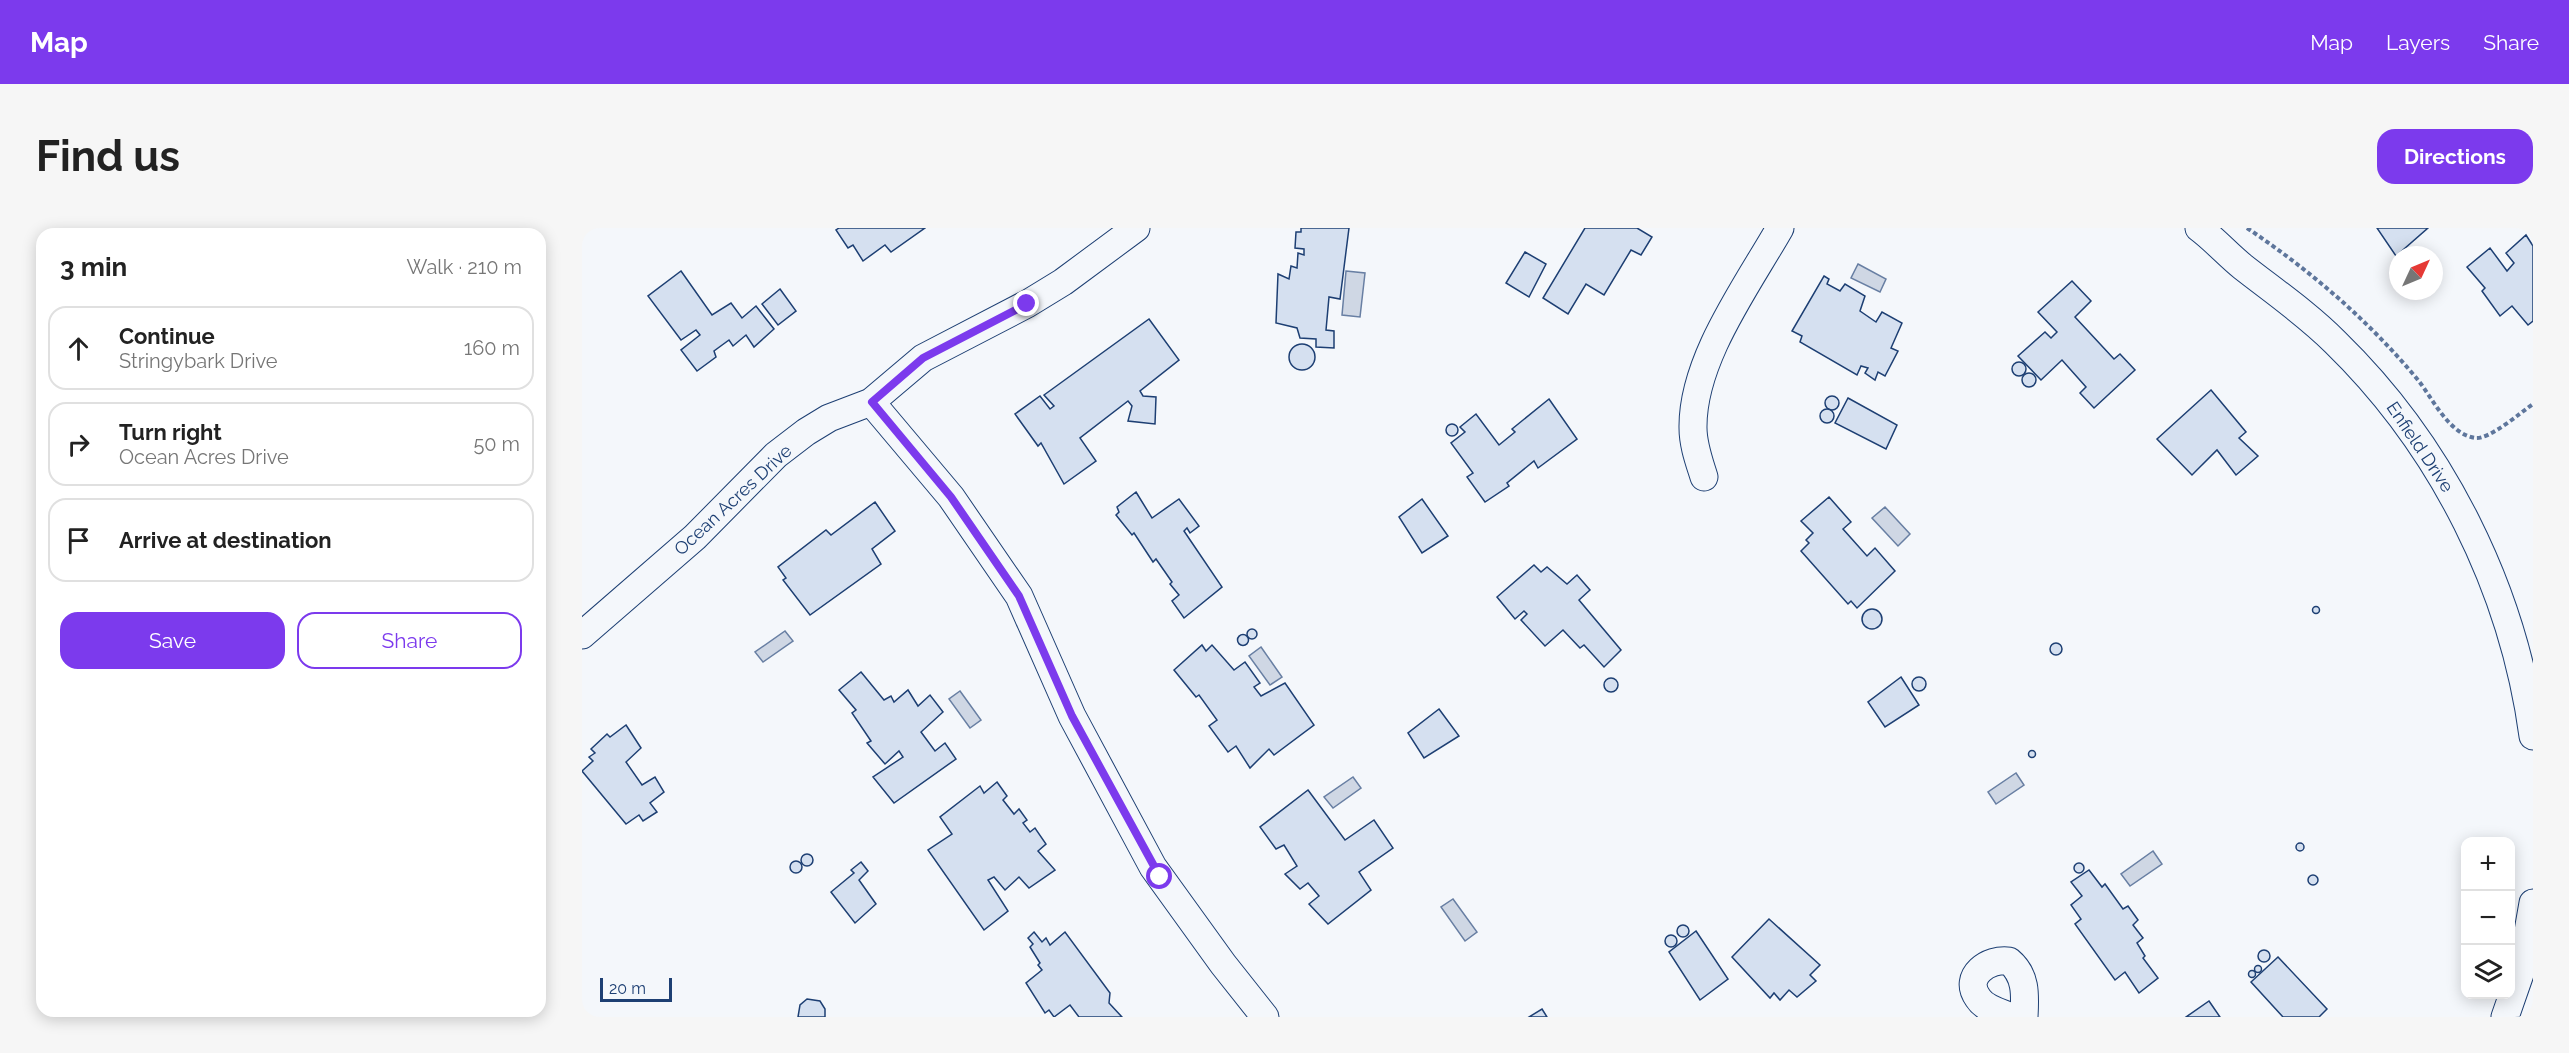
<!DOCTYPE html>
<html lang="en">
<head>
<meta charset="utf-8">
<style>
	body { margin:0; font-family:Raleway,sans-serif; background:#f6f6f6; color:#222 }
	.controls { position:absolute; right:18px; bottom:18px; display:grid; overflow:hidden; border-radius:12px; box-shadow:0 3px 15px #0003 }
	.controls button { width:54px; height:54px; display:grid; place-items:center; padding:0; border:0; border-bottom:2px solid #e0e0e0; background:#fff; color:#222; font:30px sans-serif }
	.compass { position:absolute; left:1807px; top:18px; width:54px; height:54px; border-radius:50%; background:#fff; box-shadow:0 3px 15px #0003; rotate:46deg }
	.scale { position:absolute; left:18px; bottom:15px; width:72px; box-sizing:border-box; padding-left:6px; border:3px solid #1d3f73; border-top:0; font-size:16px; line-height:21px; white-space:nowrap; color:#1d3f73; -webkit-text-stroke:4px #f4f7fb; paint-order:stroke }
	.stop { position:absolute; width:18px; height:18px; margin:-14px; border:4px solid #7c3aed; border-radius:50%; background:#fff }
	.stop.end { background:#7c3aed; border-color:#fff; box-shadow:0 2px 6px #0008 }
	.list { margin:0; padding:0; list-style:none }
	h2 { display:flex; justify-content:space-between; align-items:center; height:78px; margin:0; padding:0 24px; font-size:26px }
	h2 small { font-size:20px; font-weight:400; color:#767676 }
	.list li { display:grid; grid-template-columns:39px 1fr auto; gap:18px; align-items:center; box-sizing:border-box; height:84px; margin:0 12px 12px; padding:0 12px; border:2px solid #e0e0e0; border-radius:18px }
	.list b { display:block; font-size:22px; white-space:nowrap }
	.list p { margin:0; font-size:20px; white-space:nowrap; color:#767676 }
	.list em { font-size:20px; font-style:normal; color:#767676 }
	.actions { display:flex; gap:12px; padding:18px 24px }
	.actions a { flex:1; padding:14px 0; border:2px solid #7c3aed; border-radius:18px; text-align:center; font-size:21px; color:#7c3aed }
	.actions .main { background:#7c3aed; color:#fff }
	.icon { flex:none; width:33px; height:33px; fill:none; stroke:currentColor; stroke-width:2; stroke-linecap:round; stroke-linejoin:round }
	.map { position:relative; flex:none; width:1951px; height:789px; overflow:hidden; border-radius:18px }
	header { display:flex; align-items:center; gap:36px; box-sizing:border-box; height:84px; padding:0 30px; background:#7c3aed; color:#fff }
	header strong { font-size:28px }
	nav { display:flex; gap:33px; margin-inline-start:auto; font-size:21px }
	.intro { display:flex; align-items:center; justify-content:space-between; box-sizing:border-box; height:144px; padding:0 36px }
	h1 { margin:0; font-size:42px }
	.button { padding:15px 27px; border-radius:18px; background:#7c3aed; color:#fff; font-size:21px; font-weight:700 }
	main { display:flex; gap:36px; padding:0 36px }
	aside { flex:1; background:#fff; border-radius:18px; box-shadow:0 3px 15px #0003 }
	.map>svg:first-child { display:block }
	.water { fill:#cfd7e4; stroke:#687fa3; stroke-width:1.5 }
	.building { fill:#d5e0f0; stroke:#1d3f73; stroke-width:1.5 }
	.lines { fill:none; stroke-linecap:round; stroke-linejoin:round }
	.minor-casing { stroke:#1d3f73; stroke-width:29 }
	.path { stroke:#5e769c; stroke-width:4; stroke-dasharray:4.5 3; stroke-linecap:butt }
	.minor { stroke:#f4f7fb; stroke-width:27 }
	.route { stroke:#7c3aed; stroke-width:8 }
	.labels { text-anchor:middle; stroke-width:4.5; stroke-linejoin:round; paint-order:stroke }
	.street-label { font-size:18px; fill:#1d3f73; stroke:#f4f7fb }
</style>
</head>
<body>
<header>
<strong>Map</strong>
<nav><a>Map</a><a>Layers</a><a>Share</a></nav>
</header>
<div class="intro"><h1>Find us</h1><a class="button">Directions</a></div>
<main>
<aside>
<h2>3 min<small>Walk · 210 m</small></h2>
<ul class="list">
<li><svg class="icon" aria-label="ahead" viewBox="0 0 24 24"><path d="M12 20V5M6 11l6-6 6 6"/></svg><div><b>Continue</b><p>Stringybark Drive</p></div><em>160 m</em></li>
<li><svg class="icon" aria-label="right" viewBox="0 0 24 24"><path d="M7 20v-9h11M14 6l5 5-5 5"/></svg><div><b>Turn right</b><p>Ocean Acres Drive</p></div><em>50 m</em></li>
<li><svg class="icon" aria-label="arrive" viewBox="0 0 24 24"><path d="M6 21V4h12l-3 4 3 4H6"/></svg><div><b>Arrive at destination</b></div></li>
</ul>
<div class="actions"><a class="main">Save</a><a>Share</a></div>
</aside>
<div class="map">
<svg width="1951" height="789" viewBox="0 0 1951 789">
	<rect width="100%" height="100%" fill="#f4f7fb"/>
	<g class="water">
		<polygon points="1276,36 1304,51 1298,64 1269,50"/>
		<polygon points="764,43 783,45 778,89 760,87"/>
		<polygon points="1303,279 1328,306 1316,318 1290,290"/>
		<polygon points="203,403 211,413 181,434 173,424"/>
		<polygon points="679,419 700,449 688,457 667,428"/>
		<polygon points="378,463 399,492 388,500 367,471"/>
		<polygon points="1434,545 1442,557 1414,576 1406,564"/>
		<polygon points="771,549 779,560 751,580 742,569"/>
		<polygon points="1571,623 1580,636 1548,658 1539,646"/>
		<polygon points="871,671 895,704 883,713 859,679"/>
	</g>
	<g class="building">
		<polygon points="257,0 343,0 309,24 303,17 281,33 271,17 266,20 254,2"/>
		<polygon points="719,0 767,0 758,71 747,69 744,102 752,103 752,120 734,119 734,111 718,110 715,100 694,95 696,46 707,51 709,38 715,40 716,25 722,27 722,21 713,20 714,4 719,4"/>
		<polygon points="1003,0 1055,0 1070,9 1059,27 1049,22 1022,67 1004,56 986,86 961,70"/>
		<polygon points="1795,0 1846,0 1814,28"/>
		<polygon points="1944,7 1951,18 1951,93 1946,97 1930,78 1918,88 1900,63 1903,60 1885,39 1908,20 1925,43 1932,35 1924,25"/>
		<polygon points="943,24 964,36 947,69 924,55"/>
		<polygon points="99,43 130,87 149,75 160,90 174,78 192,101 172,119 164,107 151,118 147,112 132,123 134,129 115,143 99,122 118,107 114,102 99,112 66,68"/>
		<polygon points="1242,48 1247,51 1245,56 1258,63 1263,56 1283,68 1278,83 1294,94 1300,84 1320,95 1309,120 1316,123 1303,148 1296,144 1293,152 1283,145 1286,140 1279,138 1275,147 1218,114 1220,108 1210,103"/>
		<polygon points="1490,53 1509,73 1493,89 1532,131 1538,126 1553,142 1512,180 1498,165 1504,159 1480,132 1459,152 1436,128 1463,104 1469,110 1475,104 1456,84"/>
		<polygon points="198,61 214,83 196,97 180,76"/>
		<polygon points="567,91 597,132 558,163 561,168 574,169 573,196 546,193 550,178 546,173 498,210 514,233 482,256 459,215 456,218 433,186 458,168 468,181 472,178 462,167"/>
		<circle cx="720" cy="129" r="13"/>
		<circle cx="1437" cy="141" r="7"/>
		<circle cx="1447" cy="152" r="7"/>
		<polygon points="1629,162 1664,204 1657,210 1676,228 1654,247 1635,222 1610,247 1575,211"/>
		<circle cx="1250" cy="175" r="7"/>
		<polygon points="1266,170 1315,197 1304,221 1253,195"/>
		<polygon points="967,171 995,211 956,240 952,233 925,255 927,258 903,274 885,249 891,245 869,215 883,204 878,199 894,186 917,217 933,204 930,201"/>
		<circle cx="1245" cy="188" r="7"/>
		<circle cx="870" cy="202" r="6"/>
		<polygon points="554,264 570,290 597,271 617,298 608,305 605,300 602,303 640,359 602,390 590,373 597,367 588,356 590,354 574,331 571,334 552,305 550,307 534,287 537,284 535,279"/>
		<polygon points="1247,269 1269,294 1261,301 1285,328 1293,320 1313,343 1275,380 1269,373 1266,376 1219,323 1227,315 1224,312 1231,305 1219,293"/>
		<polygon points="840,271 866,308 840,325 817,289"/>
		<polygon points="293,274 313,303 290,321 299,336 228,387 201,352 204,350 196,339 244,302 249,307"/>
		<polygon points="952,337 959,344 965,339 985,356 995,347 1008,362 997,372 1039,422 1022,439 1002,417 998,420 981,402 963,418 939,392 945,386 942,383 933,391 915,369"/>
		<circle cx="1734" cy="382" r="3.5"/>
		<circle cx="1290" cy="391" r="10"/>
		<circle cx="670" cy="406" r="5"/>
		<circle cx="661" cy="412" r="5.5"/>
		<circle cx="1474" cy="421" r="6"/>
		<polygon points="620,417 624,423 630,417 652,442 663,434 678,455 672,459 679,468 703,455 732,497 692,527 687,521 668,540 654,518 646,524 627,498 635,492 617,467 614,469 592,442"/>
		<polygon points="279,444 302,472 309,468 312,474 326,462 336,478 348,467 361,484 339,504 353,523 363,515 374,531 312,575 291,549 321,529 317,523 303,536 285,515 289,513 270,485 274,482 257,462"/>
		<polygon points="1319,449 1337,477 1303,499 1286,474"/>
		<circle cx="1337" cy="456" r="7"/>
		<circle cx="1029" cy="457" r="7"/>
		<polygon points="857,481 877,508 842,530 826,505"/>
		<polygon points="44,497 59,520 44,534 60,557 73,549 82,564 68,575 75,584 61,593 57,587 44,596 0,543 11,533 7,529 13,525 9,521 25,506 28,509"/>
		<circle cx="1450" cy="526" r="3.5"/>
		<polygon points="415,554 425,568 421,572 432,586 437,581 445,592 441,595 448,604 453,600 464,616 456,623 473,642 447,660 437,649 423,662 412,649 406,652 426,683 402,702 346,622 370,606 358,589 398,558 402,565"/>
		<polygon points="726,562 763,612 792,592 811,620 777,644 789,662 746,696 727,676 737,668 726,655 718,661 703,646 715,638 702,617 694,621 678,599"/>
		<circle cx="1718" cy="619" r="4"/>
		<circle cx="225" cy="632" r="6"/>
		<circle cx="214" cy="639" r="6"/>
		<polygon points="279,634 286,643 277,652 294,676 273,695 249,664 272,645 269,642"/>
		<circle cx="1497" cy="640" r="5"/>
		<polygon points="1507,642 1520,659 1523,656 1541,681 1546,678 1556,692 1551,697 1561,710 1555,715 1563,728 1561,730 1576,750 1557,765 1543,744 1533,752 1493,696 1499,691 1489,677 1500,668 1489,654"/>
		<circle cx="1731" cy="652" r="5"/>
		<polygon points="1187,691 1238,737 1228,747 1234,753 1215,769 1207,762 1198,772 1192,765 1188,770 1150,729"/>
		<circle cx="1101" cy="703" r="6"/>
		<polygon points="1114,703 1146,751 1118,772 1087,724"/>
		<polygon points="452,704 460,714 464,710 468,717 483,704 528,765 527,775 540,789 497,789 488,777 472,789 467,782 463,785 444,755 460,742 456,737 458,735 448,719 451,716 446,710"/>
		<circle cx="1089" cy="713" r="6"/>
		<circle cx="1682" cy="728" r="6"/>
		<polygon points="1696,729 1745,781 1737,789 1701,789 1669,754"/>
		<circle cx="1676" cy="741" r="3.5"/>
		<circle cx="1670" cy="746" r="3.5"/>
		<polygon points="225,771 238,773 243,781 243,789 216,789 218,777"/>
		<polygon points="1627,773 1638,789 1604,789"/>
		<polygon points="960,781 965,789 947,789"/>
	</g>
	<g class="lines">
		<defs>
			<g id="minor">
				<path d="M 1617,0 C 1633,12 1646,27 1661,39 C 1693,64 1725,86 1753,114 C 1860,218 1931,360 1951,508"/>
				<polyline points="289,174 369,269 437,368 490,488 571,639 641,736 683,789"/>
				<path d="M 1122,249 C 1117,233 1111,217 1111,200 C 1110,132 1165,58 1198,0"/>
				<polyline points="0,407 113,309 194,227 224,204 247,190 289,174 341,130 445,76 481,54 554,0"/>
				<path d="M 1430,789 C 1418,784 1403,781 1396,770 C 1380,748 1407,730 1427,733 C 1445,748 1443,768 1442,789"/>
				<polyline points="1923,789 1939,743 1951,675"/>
			</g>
		</defs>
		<use href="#minor" class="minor-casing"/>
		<path class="path" d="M 1665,0 C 1729,43 1787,93 1836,152 C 1851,171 1867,206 1893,210 C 1907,212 1938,185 1951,176"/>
		<use href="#minor" class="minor"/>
	</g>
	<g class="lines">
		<polyline class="route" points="445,76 341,130 290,174 369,269 437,368 490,488 578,649"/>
	</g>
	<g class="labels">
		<g class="street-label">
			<text transform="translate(1838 219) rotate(56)" y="6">Enfield Drive</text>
			<text transform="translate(151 272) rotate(-43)" y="6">Ocean Acres Drive</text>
		</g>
	</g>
</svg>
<div class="controls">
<button>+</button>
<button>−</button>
<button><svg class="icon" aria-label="layers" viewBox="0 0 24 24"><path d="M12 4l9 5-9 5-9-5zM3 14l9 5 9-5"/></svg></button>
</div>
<svg class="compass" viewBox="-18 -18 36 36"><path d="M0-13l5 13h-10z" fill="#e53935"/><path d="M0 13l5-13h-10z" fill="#767676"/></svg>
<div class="scale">20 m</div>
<div class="stop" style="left:578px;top:649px"></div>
<div class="stop end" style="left:445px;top:76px"></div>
</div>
</main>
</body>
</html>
